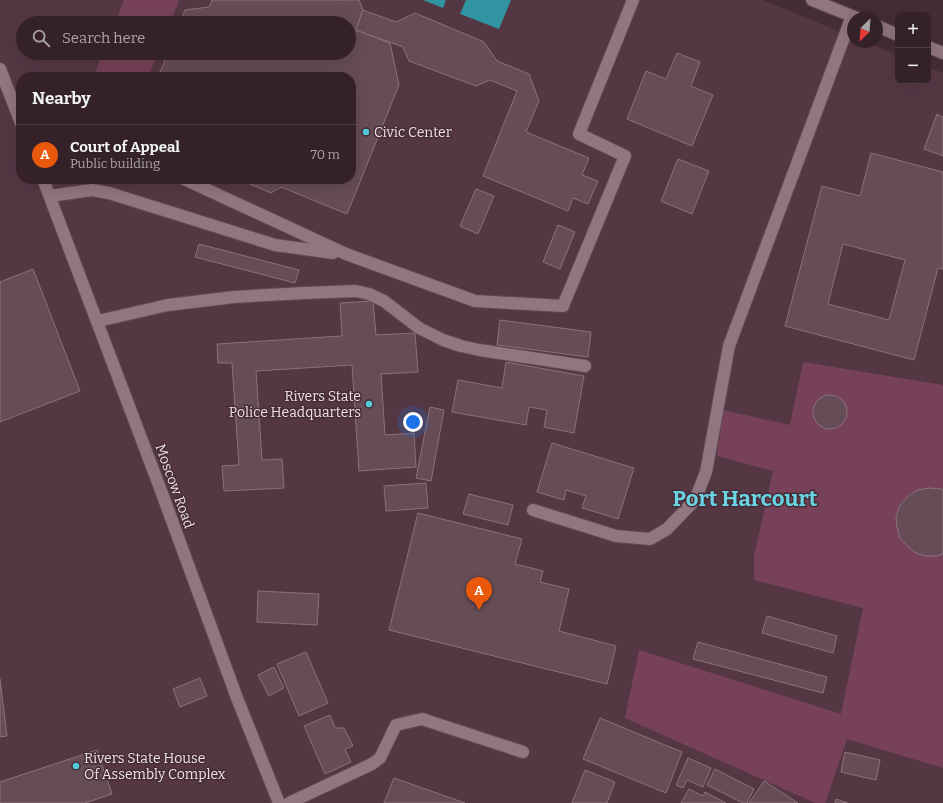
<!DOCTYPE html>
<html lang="en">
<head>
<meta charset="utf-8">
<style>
	body { margin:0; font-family:Bitter,serif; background:#3c2a30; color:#f1f3f6 }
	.controls { position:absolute; right:12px; top:12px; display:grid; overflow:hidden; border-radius:8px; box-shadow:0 4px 16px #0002 }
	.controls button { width:36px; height:36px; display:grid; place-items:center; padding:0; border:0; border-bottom:1px solid #4e3f45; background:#342228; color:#f1f3f6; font:20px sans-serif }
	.compass { position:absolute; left:847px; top:12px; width:36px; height:36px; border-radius:50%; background:#342228; box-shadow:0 4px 16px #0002; rotate:205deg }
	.you { position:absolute; left:413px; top:422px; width:14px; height:14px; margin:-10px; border:3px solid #fff; border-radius:50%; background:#1a73e8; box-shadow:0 0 0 6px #1a73e833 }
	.badge { display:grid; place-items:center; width:26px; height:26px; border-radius:50%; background:#ea580c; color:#fff; font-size:13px; font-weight:700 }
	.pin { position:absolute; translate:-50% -33px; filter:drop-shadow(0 1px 2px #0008) }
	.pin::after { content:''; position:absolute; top:21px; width:14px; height:12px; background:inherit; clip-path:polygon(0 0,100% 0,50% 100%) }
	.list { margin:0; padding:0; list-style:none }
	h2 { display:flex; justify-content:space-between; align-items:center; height:52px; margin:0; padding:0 16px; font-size:17px }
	h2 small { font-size:13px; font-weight:400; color:#a9a4a8 }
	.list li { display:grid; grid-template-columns:26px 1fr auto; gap:12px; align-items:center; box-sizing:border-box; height:60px; padding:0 16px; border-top:1px solid #4e3f45 }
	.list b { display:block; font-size:15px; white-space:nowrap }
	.list p { margin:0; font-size:13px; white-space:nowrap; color:#a9a4a8 }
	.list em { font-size:13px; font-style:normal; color:#a9a4a8 }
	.icon { flex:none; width:22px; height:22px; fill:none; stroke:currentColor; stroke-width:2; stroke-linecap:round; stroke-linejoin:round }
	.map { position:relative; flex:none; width:943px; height:803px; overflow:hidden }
	.search { position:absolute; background:#342228; box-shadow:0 4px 16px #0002; left:16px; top:16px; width:340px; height:44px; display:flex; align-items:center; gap:10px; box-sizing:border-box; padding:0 14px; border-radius:22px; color:#a9a4a8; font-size:15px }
	.panel { position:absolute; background:#342228; box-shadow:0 4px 16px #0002; left:16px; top:72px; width:340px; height:112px; border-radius:16px }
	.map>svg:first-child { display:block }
	.built { fill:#553744; fill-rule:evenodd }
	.green { fill:#774259 }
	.water { fill:#3194a1 }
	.building { fill:#664c56; stroke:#8c707a; fill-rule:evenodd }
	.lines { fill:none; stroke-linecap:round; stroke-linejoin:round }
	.minor-casing { stroke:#5d4a52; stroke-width:14 }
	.minor { stroke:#917580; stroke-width:12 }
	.poi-dot { fill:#53cbdb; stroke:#452d36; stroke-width:1.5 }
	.labels { text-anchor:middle; stroke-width:3; stroke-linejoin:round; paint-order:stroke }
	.poi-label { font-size:14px; fill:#efdfe5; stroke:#452d36; text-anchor:start }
	.street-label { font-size:14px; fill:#efdfe5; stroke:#452d36 }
	.town-label { font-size:22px; font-weight:bold; fill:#6ad4e3; stroke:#452d36 }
</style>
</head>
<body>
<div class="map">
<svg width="943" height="803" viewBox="0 0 943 803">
	<rect width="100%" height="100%" fill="#452d36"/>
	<path class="built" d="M 0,0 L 762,0 L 853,37 L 853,42 L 866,42 L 898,55 L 898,81 L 928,81 L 928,67 L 943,73 L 943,803 L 0,803 ZM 23,23 L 349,23 L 349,53 L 23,53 ZM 21,77 L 351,77 L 351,179 L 21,179 Z"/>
	<g class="green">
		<polygon points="124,0 176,0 179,1 170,23 115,23"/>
		<polygon points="103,53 158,53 148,77 93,77"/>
		<polygon points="803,362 943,385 943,768 847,739 825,803 815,803 625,718 639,650 841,714 863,608 754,580 754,556 773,471 717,456 723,410 790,425"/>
	</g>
	<g class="water">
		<polygon points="423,0 446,0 443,8"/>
		<polygon points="466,0 511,0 499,29 460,14"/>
	</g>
	<g class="building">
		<polygon points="212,0 359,0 363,10 356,30 390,43 399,85 347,214 281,187 271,193 238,179 351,179 351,77 158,77 168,53 349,53 349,23 180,23 185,10 209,7"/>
		<polygon points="363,10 396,22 415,13 484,42 497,61 529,74 539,101 526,132 589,158 582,175 598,181 588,204 573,198 568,211 483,176 517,91 490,80 476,86 409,61 403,47 356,30"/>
		<polygon points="677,53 700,62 691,86 713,95 692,146 627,119 646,71 666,79"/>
		<polygon points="937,114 943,117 943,156 924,149"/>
		<path d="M 871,153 L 943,172 L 943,269 L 938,268 L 914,360 L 785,326 L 822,186 L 860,196 ZM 843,244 L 905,260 L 889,320 L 828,304 Z"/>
		<polygon points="678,159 709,171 692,214 661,201"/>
		<polygon points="476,189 494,196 478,234 460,226"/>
		<polygon points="558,225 575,232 560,269 543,262"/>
		<polygon points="199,244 299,270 295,283 195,257"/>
		<polygon points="33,269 80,391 0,422 0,282"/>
		<polygon points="373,301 376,335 415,333 418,372 381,374 385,435 414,433 416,467 359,471 352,365 256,371 262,460 282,459 284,488 224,491 222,466 239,465 232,363 218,363 217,344 342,336 340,303"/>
		<polygon points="500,320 591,332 588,357 497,345"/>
		<polygon points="506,362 584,376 574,433 544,427 547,410 529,407 526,425 452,412 458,380 502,388"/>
		<circle cx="830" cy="412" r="17"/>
		<polygon points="430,407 444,410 431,481 416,478"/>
		<polygon points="552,443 634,468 618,519 582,508 586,496 566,490 564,500 537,492"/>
		<polygon points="426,483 428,508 386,511 384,486"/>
		<polygon points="929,488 941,489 943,490 943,554 937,556 926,556 916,553 907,546 900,538 897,527 896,517 900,505 908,496 918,490"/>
		<polygon points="469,494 513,505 508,525 463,514"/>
		<polygon points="418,513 522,539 515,564 543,571 540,582 569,589 559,631 616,646 607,684 389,630"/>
		<polygon points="258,591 319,594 317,625 257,622"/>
		<polygon points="767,616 837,636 833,653 762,633"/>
		<polygon points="698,642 827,677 823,693 693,659"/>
		<polygon points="306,652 328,703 299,716 277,664"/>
		<polygon points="274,667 284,688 269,696 258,675"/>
		<polygon points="200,678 207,696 180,707 173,689"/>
		<polygon points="0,679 7,736 0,737"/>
		<polygon points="330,715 335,728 344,728 353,746 345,749 351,762 325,774 304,726"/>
		<polygon points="600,718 682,752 666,793 583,759"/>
		<polygon points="97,750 112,794 85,803 0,803 0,782"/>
		<polygon points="845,752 880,760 876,780 841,772"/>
		<polygon points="688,758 711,768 703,787 687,780 683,788 676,785"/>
		<polygon points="715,769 754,789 747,803 743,803 707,785"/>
		<polygon points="585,770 615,782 607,803 572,803"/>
		<polygon points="394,778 465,803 384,803"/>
		<polygon points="764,781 798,803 749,803"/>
		<polygon points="689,789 703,796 705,792 726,803 681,803"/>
		<polygon points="836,799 848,803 835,803"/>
	</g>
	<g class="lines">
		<defs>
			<g id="minor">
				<polyline points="812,0 857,18"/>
				<polyline points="877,26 898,35"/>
				<polyline points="928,47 943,53"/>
				<polyline points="0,69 21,123"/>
				<polyline points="43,179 160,488 237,698 279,803"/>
				<polyline points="184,179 346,254 475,301 563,306 625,156 579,134 633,0"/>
				<polyline points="50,196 92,190 109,193 275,245 333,253"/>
				<polyline points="98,321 168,305 234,297 304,293 356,291 369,294 384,301 419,328 443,340 461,346 479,350 585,366"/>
				<polyline points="533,510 616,536 650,539 667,529 695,500 706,472 729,346 852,16"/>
				<polyline points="289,803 372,764 380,758 396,725 422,719 523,752"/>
			</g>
		</defs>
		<use href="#minor" class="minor-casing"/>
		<use href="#minor" class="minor"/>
	</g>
	<g class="poi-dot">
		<circle cx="366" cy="132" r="4"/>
		<circle cx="369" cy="404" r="4"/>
		<circle cx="76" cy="766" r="4"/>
	</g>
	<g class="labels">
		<g class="poi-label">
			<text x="374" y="137">Civic Center</text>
			<text x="361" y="401" text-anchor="end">Rivers State<tspan x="361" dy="16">Police Headquarters</tspan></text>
			<text x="84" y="763">Rivers State House<tspan x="84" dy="16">Of Assembly Complex</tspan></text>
		</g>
		<g class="street-label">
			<text transform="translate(175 486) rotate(70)" y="5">Moscow Road</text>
		</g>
		<g class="town-label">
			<text x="745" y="506">Port Harcourt</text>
		</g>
	</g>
</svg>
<div class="controls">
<button>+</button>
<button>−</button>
</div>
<svg class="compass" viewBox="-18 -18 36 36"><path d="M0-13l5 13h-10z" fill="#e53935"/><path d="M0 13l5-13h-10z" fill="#a9a4a8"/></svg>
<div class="you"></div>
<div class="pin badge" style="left:479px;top:610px">A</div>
<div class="search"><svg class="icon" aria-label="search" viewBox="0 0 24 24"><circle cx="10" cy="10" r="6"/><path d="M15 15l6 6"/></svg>Search here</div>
<section class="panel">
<h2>Nearby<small></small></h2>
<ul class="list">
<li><span class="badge">A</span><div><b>Court of Appeal</b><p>Public building</p></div><em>70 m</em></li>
</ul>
</section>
</div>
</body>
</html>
